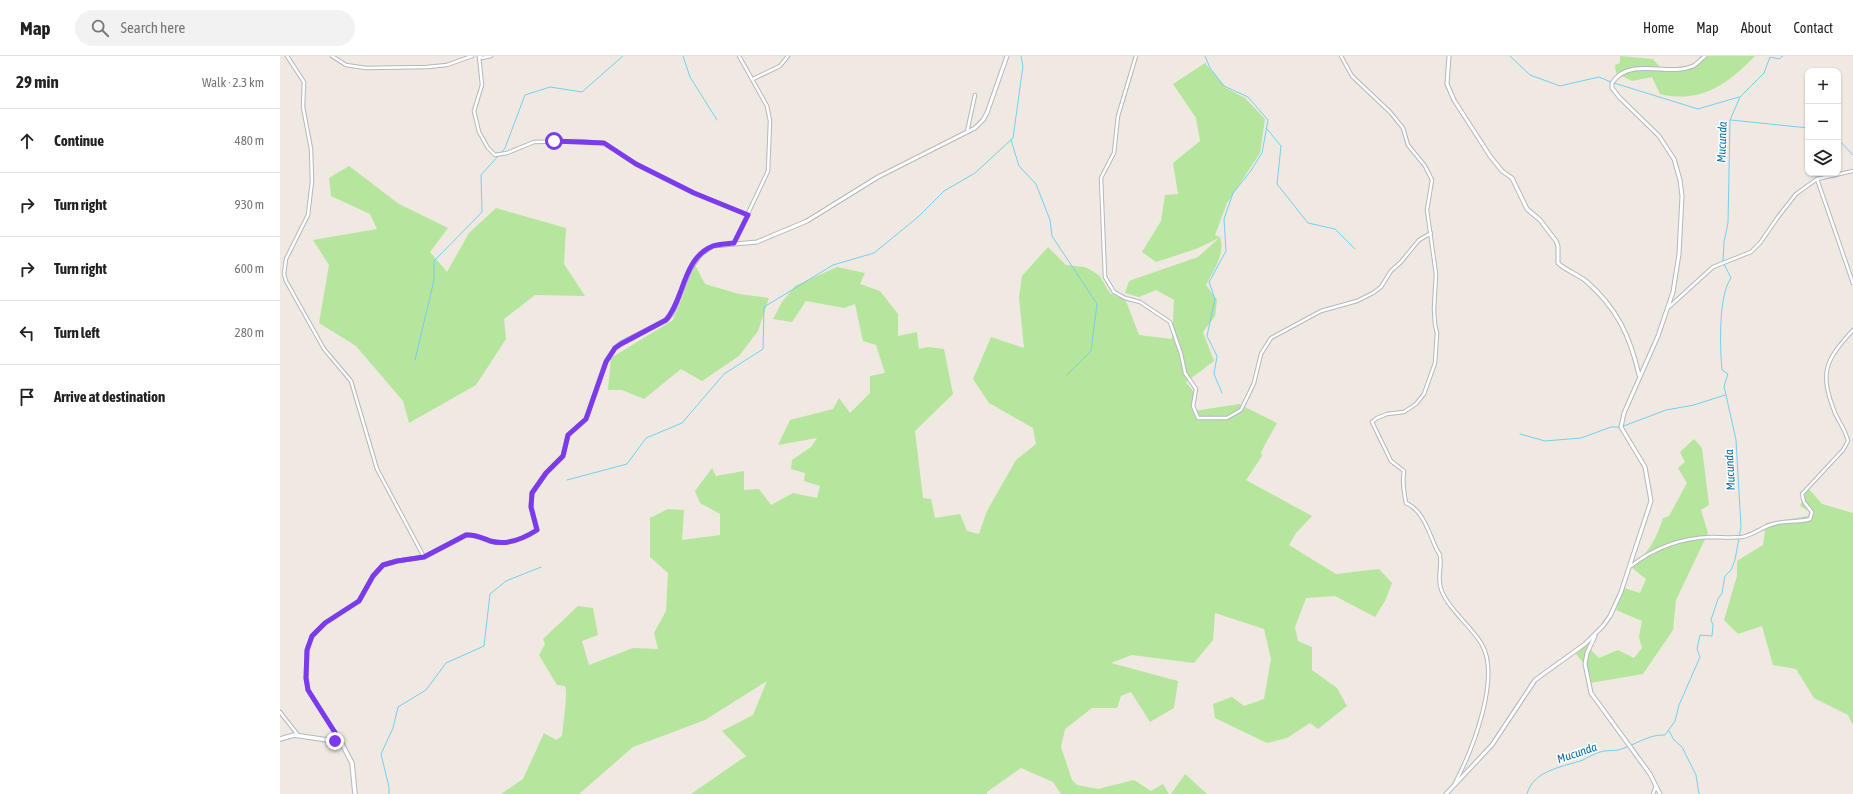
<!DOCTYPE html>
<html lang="en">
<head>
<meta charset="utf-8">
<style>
	body { margin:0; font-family:"Asap Condensed",sans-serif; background:#f2f2f2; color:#222 }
	.controls { position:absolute; right:12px; top:12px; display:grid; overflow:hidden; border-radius:8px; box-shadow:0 1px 3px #0004 }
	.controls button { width:36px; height:36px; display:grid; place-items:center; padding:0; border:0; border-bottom:1px solid #e0e0e0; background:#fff; color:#222; font:20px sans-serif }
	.stop { position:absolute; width:12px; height:12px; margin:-9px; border:3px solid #7c3aed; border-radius:50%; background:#fff }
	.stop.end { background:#7c3aed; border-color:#fff; box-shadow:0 1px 4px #0008 }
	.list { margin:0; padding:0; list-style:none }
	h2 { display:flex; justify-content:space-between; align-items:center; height:52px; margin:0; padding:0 16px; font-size:17px }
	h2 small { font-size:13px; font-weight:400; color:#767676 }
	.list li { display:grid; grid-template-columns:26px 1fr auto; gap:12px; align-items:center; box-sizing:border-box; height:64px; padding:0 16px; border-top:1px solid #e0e0e0 }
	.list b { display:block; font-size:15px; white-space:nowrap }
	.list em { font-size:13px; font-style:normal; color:#767676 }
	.icon { flex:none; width:22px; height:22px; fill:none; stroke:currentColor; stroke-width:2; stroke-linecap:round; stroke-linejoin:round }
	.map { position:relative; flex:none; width:1573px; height:738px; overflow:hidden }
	header { display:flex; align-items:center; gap:24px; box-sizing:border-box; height:56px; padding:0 20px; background:#fff; border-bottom:1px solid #e0e0e0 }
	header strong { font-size:19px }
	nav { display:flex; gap:22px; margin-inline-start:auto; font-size:14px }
	.search { width:280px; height:36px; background:#f2f2f2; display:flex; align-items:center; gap:10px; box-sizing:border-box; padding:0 14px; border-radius:22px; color:#767676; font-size:15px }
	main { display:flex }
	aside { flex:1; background:#fff }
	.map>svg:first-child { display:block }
	.green { fill:#b6e59e }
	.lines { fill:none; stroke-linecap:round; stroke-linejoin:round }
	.stream { stroke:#75cff0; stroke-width:1 }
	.minor-casing { stroke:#b4b7c1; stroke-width:4.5 }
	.tertiary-casing { stroke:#b4b7c1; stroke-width:5 }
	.secondary-casing { stroke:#b4b7c1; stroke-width:5.5 }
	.minor { stroke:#fff; stroke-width:2.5 }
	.tertiary { stroke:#fff; stroke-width:3 }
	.secondary { stroke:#fff; stroke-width:3.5 }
	.route { stroke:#7c3aed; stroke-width:5 }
	.labels { text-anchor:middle; stroke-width:3; stroke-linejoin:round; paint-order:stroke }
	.water-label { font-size:12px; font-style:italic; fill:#0d6fa3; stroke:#fff }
</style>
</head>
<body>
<header>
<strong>Map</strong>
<div class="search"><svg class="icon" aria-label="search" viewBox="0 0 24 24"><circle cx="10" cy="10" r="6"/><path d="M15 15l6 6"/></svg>Search here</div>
<nav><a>Home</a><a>Map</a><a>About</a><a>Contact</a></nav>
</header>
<main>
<aside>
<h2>29 min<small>Walk · 2.3 km</small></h2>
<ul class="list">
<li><svg class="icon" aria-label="ahead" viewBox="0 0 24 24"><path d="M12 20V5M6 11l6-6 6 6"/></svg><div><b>Continue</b></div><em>480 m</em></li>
<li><svg class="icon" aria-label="right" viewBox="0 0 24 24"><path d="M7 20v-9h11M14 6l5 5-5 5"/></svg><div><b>Turn right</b></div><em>930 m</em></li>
<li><svg class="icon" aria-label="right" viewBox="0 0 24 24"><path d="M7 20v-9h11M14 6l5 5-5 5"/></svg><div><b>Turn right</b></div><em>600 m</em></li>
<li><svg class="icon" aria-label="left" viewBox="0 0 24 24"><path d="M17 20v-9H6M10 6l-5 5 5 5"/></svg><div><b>Turn left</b></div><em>280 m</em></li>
<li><svg class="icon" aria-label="arrive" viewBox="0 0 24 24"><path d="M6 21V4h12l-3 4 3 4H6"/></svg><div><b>Arrive at destination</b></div></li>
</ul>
</aside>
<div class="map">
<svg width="1573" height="738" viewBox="0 0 1573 738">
	<rect width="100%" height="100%" fill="#efe9e1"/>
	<g class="green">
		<path d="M 1340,0 L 1373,3 L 1383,15 L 1414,10 L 1424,0 L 1475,0 C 1448,28 1421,48 1380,38 L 1372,21 L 1352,25 L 1336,17 L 1335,9 L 1340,7 Z"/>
		<path d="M 925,7 L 946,32 L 965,42 L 985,63 L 980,97 L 947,147 L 935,179 L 940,181 C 946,197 933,215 926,229 L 937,244 L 935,260 L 923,276 L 934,305 L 906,326 L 913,335 L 914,355 L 959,348 L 997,367 L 981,396 L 982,400 L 966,424 L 1032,460 L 1016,477 L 1009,489 L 1056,518 L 1099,513 L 1112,527 L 1105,545 L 1095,561 L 1055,540 L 1026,542 L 1015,571 L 1018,585 L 1032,591 L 1032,614 L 1057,632 L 1067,650 L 1038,673 L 1030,667 L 1007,682 L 987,687 L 935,662 L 933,648 L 952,641 L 964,650 L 984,643 L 991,603 L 984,573 L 935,557 L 933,584 L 914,607 L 852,599 L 831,607 L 898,625 L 894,652 L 870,666 L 851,636 L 841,640 L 837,652 L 812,652 L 785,673 L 781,691 L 792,724 L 797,729 L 818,733 L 854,724 L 871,735 L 883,728 L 889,738 L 781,738 L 773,726 L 741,712 L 707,736 L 707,738 L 411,738 L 466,700 L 442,675 L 473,659 L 487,625 L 425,664 L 353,691 L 299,738 L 221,738 L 243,723 L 264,677 L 276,684 L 282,680 C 283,668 288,639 285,630 L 277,629 L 259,599 L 265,588 L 263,583 L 298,550 L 313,552 L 318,579 L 302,585 L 309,609 L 353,592 L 378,593 L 374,577 L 386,555 L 388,517 L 370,501 L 370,462 L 388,453 L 404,454 L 402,484 L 440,479 L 440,458 L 420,447 L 415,435 L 432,412 L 436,420 L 464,415 L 464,434 L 479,433 L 491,449 L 513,437 L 537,442 L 540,430 L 524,425 L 525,417 L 511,413 L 512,404 L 531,391 L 537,382 L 498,389 L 510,364 L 553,353 L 559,342 L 570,357 L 590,337 L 590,320 L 605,317 L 596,289 L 583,285 L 575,248 L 564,252 L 526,245 L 512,266 L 493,263 L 502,246 L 515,230 L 557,211 L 585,217 L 580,228 L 600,235 L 618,258 L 618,280 L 637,276 L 639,293 L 648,291 L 664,293 L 673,338 L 635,375 L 643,442 L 651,443 L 655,462 L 680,458 L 687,475 L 699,478 L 707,455 L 736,404 L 756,388 L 753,372 L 709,347 L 693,323 L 711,281 L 744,292 L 739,241 L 742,220 L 768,191 L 786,209 L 805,211 L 819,219 L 830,237 L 846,245 L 859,279 L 892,283 L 894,244 L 876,234 L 859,241 L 845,237 L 849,225 L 918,201 L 939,182 L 916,193 L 876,206 L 862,196 L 881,165 L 885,139 L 898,138 L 893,107 L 920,85 L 916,62 L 893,28 Z"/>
		<polygon points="69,110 119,148 168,172 150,196 167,216 189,177 216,152 286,172 284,208 305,240 255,239 224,263 226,283 196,329 129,367 123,345 76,290 39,267 49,209 33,184 97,173 90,158 51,140 49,122"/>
		<polygon points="415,209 425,228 459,238 489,242 478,275 459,300 422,325 401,313 364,343 342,334 328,334 331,302 393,264"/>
		<path d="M 1414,383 L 1422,392 L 1429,449 L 1421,454 L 1428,477 L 1396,544 L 1393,574 L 1363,618 L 1310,627 L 1305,609 L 1296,598 L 1306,589 L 1319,602 L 1338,594 L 1354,602 L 1362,592 L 1359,581 L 1362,565 L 1336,554 L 1344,532 L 1360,537 L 1366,523 L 1351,511 C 1368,498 1377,482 1383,462 L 1389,460 L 1407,427 L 1398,412 L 1405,406 L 1400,396 Z"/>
		<polygon points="1528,432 1542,448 1573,457 1573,669 1568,659 1534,642 1516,613 1493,609 1482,570 1458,578 1444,564 1457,520 1457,505 1483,489 1486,467 1528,460 1530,456 1520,450"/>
		<polygon points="905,718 927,738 891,738"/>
	</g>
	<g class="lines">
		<g class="stream">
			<polyline points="403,0 410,21 437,64"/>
			<polyline points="925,0 930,12 944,30 968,41 988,64 982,97 970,116 953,137 944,163 946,195 929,226 935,243 927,280 937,300 934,318 942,337"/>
			<polyline points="1230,0 1250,19 1280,30 1319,21 1331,26"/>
			<polyline points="1334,27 1418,53 1459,41"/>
			<polyline points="1451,64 1528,72"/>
			<polyline points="987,73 1001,90 997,128 1028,167 1055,173 1075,193"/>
			<polyline points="1558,83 1573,99"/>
			<polyline points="731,84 739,110 756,128 770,164 772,180 817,248 811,295 787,319"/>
			<polyline points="221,97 225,92 245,39 270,31 302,36 343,0"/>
			<polyline points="1443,205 1444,186 1448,167 1450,64 1460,41 1484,17 1490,1 1499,3 1503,0"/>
			<polyline points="135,304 154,224 154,205 202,156 201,119 219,99"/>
			<polyline points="1240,378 1265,385 1301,382 1331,371 1341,371 1386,354 1414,349 1445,339"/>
			<polyline points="287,424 347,408 366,382 402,367 444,318 483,293 484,251 553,209 594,197 638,161 664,135 695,117 733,82 743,10 741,0"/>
			<polyline points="1389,675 1394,684 1402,691 1416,719 1419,738"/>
			<polyline points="109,738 109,731 101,698 113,672 118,651 146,634 166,607 204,590 210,538 226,525 261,511"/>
			<path d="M 1247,738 C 1253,714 1283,711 1303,704 C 1308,701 1314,698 1320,696 C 1326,694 1332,695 1338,694 C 1354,690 1368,678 1385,679 L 1395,665 L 1399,649 L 1420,601 L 1417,593 L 1420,579 L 1432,580 L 1433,569 L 1431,564 L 1438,543 L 1442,537 L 1445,520 L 1451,514 L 1455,504 L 1461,471 L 1456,384 L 1444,330 L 1448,318 L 1442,314 C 1440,292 1438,240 1451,222 L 1444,208"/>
		</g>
		<defs>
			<g id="minor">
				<polyline points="7,0 24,26 23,51 31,93 32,125 28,159 6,203 4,218 6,225 44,293 71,325 97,413 144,501"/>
				<polyline points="52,0 66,9 86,12 147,11 167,9 192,0"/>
				<polyline points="199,0 202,29 194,55 199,76 208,92 215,99 227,97 254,86 298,85 324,87 356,108 414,137 468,159"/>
				<polyline points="199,0 202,2 211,0"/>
				<polyline points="856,0 838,60 834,97 821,122 825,221 834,236 845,242 860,246 890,266 901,298 905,317 916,333 913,350 918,362 947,362 961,354 974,327 981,298 991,282 1041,255 1077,245 1093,237 1101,231 1111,215 1121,206 1139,184 1151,177"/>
				<path d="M 1061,0 L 1072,20 L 1110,56 L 1123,72 L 1128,89 L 1145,110 L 1152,124 L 1147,154 L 1156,218 L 1154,253 L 1155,269 L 1157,277 L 1155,307 L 1144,338 L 1136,348 L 1124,356 L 1107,358 L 1097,362 L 1092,366 L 1111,405 L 1124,415 C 1122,427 1124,436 1126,447 C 1143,454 1149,477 1156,492 C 1157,495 1160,497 1160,500 C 1162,511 1157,522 1161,533 C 1168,553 1190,569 1201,587 C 1222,620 1192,695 1175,727"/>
				<polyline points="473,23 500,10 508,0"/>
				<polyline points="687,76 695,39"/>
				<polyline points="1537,123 1573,227"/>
				<polyline points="454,187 488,115 490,65 487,50 459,0"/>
				<polyline points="1389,251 1433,211 1471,196 1480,187 1498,161 1516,138 1537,123 1573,115"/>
				<path d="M 1351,510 C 1374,492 1401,482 1431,481 C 1441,481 1452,482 1462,481 C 1473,479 1482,471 1493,468 C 1505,464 1517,467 1530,463 L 1532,456 L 1524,446 L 1522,438 L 1563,394 L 1568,385 C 1566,375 1559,366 1555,357 C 1539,316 1545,305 1573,274"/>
				<polyline points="0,656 18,679"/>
				<polyline points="1373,738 1376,730"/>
			</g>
			<g id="tertiary">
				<path d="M 1169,0 L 1167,28 L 1174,44 L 1210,100 L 1222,115 L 1232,122 L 1247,153 L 1260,164 L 1276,185 L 1278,190 L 1278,207 C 1285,214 1297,218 1306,225 C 1337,252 1350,280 1359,319"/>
				<polyline points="1315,580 1307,597 1305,608 1311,637 1370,718 1380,738"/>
				<path d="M 61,686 L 28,634 L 26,622 L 27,594 L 32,580 L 45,567 L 79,545 L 93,520 L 103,509 L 117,505 L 144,501 L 186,479 C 195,478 202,482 210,485 C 227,490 243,483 257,474 L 251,451 L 252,437 L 266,417 L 283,400 L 288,379 L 306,363 L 326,305 L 335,292 L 341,287 L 386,264 L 392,258 L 411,212 L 421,198 L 433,190 L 477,186 L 527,165 L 598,121 L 695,72 L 703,64 L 707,57 L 727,0"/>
				<path d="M 1166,738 L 1212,689 L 1255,624 L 1305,588 L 1323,570 L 1330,560 L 1341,536 L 1371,445 L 1365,411 L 1341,371 L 1344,357 L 1378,280 L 1393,236 L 1399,198 L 1402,140 L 1400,124 L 1394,103 L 1379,80 L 1340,42 L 1332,32 L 1332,27 C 1349,0 1388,21 1413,10 C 1417,8 1421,3 1425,0"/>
			</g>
			<polyline id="secondary" points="0,683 14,679 61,686 72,707 75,738"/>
		</defs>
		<use href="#minor" class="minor-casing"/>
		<use href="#tertiary" class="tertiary-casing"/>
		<use href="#secondary" class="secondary-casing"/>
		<use href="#minor" class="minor"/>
		<use href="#tertiary" class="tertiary"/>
		<use href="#secondary" class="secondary"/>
	</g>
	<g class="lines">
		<path class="route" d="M 55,685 L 61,686 L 28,634 L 26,622 L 27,594 L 32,580 L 45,567 L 79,545 L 93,520 L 103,509 L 117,505 L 144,501 L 186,479 C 195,478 202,482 210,485 C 227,490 243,483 257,474 L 251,451 L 252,437 L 266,417 L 283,400 L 288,379 L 306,363 L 326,306 L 335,292 L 341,288 L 386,264 C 404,244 403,201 433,190 C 439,188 447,188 454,187 L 468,159 L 414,137 L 356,108 L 324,87 L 274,85"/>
	</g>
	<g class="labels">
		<g class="water-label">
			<text transform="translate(1442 86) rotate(-88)" y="4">Mucunda</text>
			<text transform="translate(1450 414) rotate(-93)" y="4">Mucunda</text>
			<text transform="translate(1297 697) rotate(-19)" y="4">Mucunda</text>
		</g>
	</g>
</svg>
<div class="controls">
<button>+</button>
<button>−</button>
<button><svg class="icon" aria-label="layers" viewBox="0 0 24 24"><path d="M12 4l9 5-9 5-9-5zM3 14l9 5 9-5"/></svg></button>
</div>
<div class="stop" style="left:274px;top:85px"></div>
<div class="stop end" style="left:55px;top:685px"></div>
</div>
</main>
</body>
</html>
